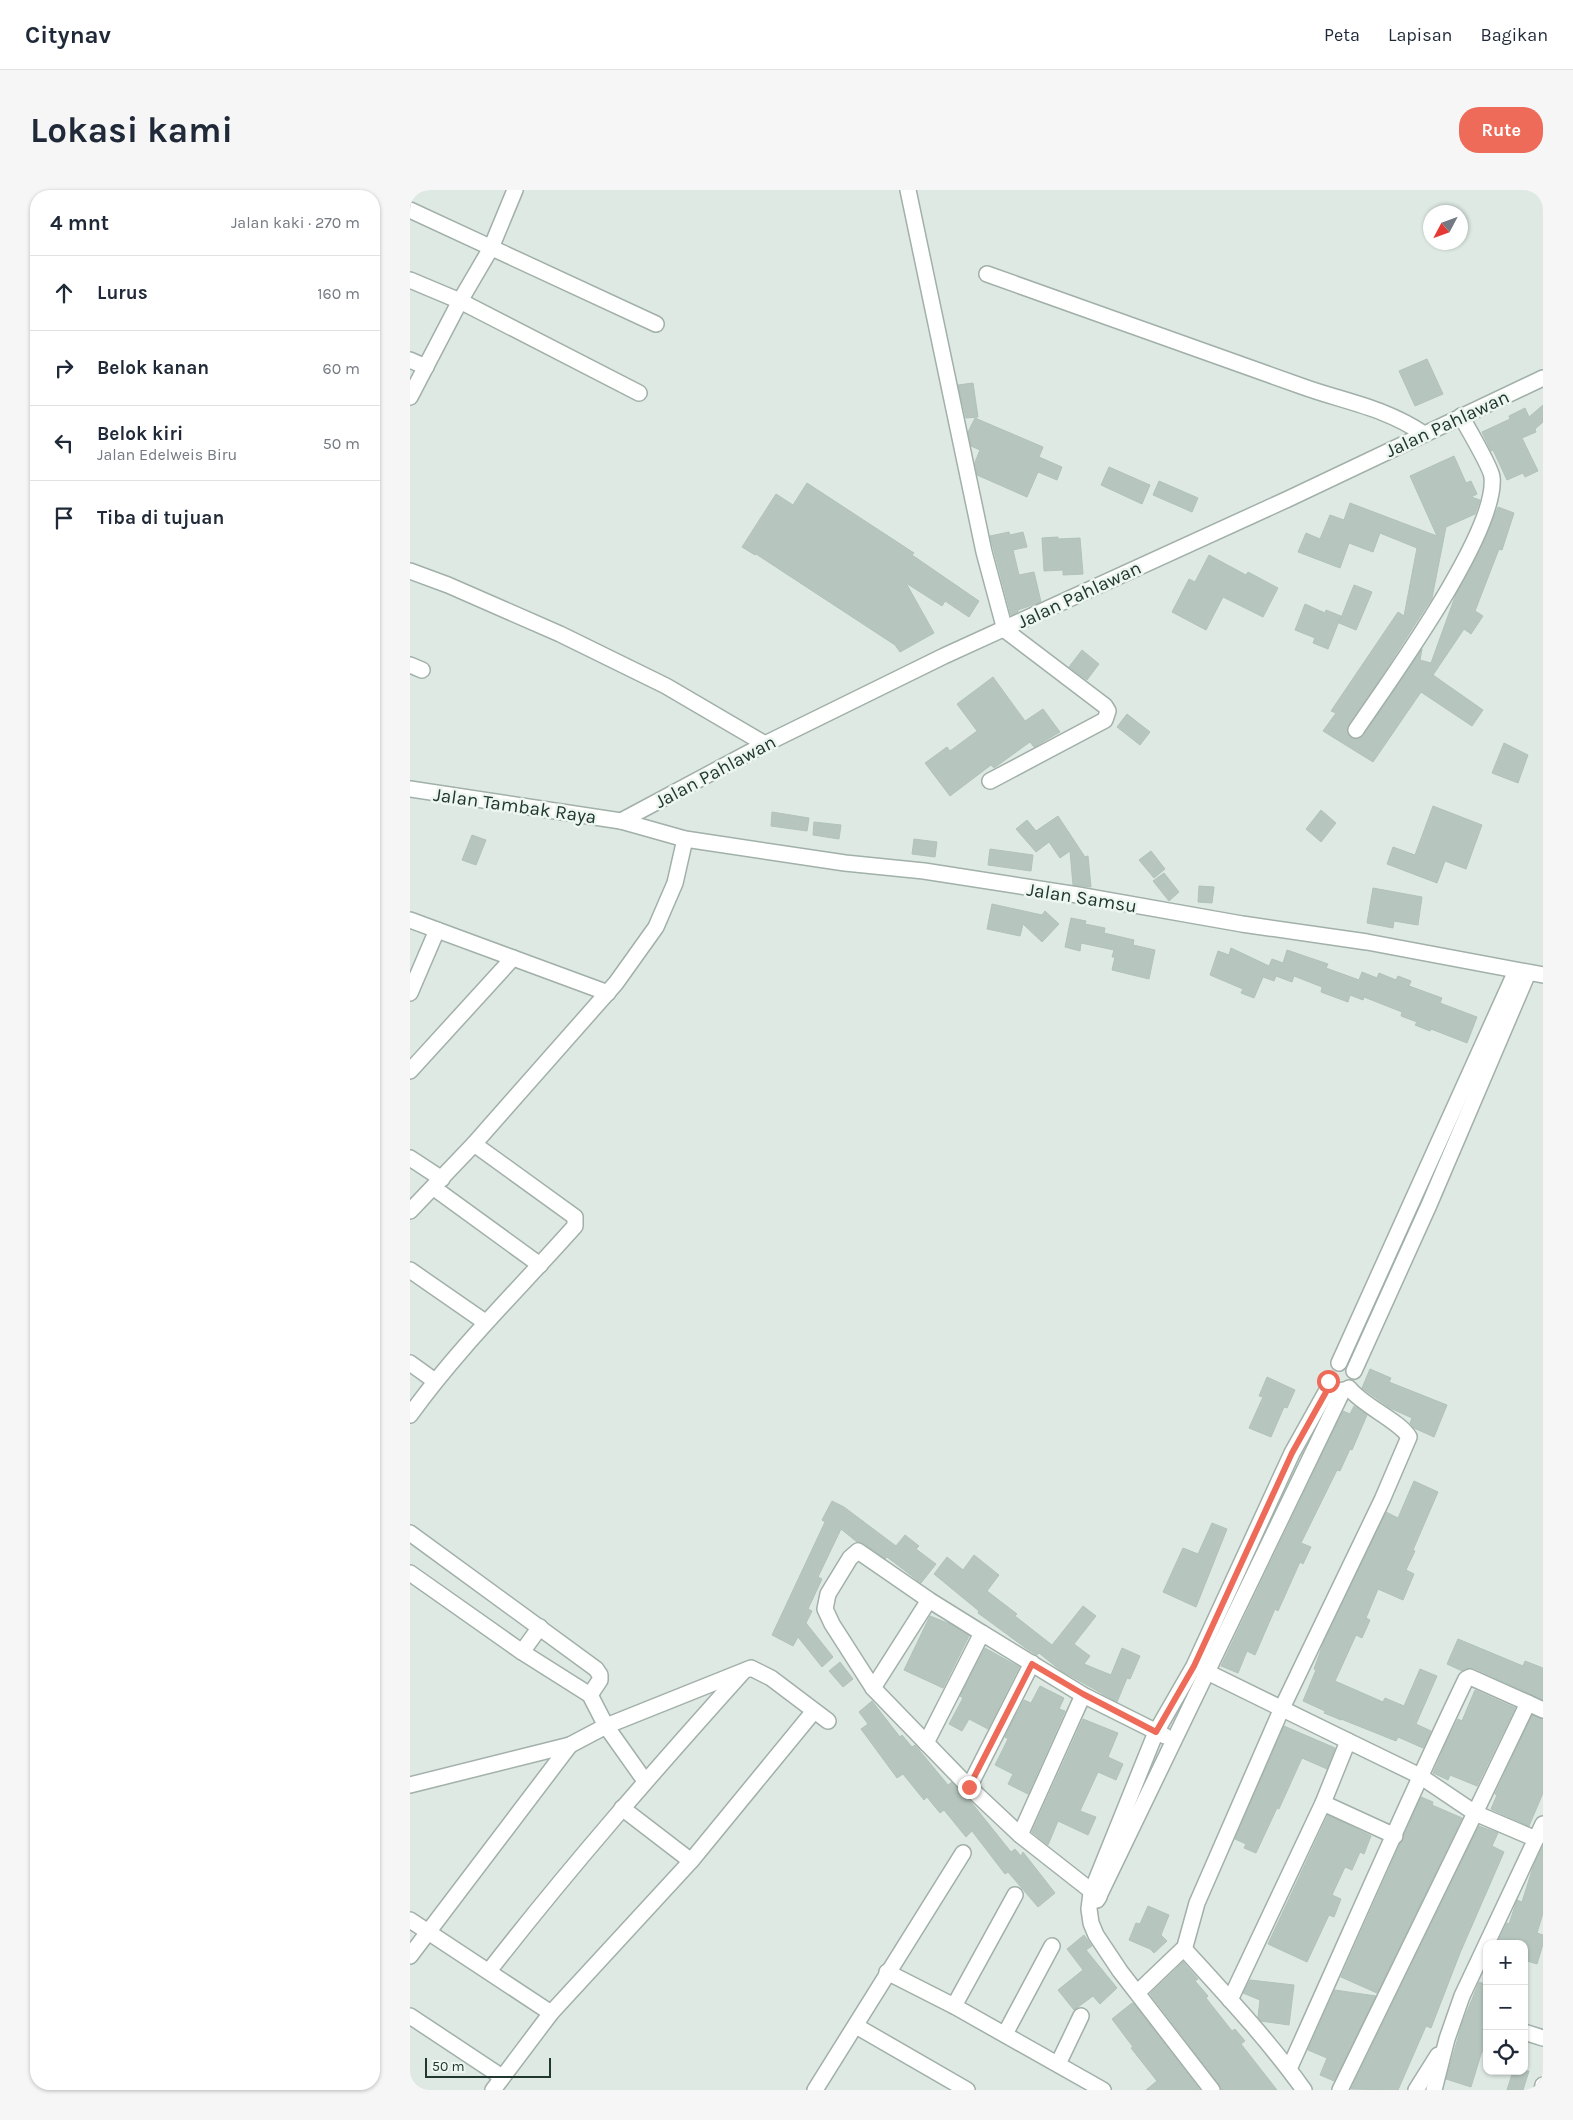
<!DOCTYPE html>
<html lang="id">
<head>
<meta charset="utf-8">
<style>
	body { margin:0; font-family:Karla,sans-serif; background:#f6f6f7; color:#1f2937 }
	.controls { position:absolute; right:15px; bottom:15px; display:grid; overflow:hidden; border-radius:10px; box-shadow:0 1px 4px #0004 }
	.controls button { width:45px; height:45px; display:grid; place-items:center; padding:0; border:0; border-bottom:1px solid #e0e1e3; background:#fff; color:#1f2937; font:25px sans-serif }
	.compass { position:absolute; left:1013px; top:15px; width:45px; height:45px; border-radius:50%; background:#fff; box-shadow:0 1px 4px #0004; rotate:229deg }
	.scale { position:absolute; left:15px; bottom:12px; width:126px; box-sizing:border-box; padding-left:5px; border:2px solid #20382f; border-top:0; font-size:14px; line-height:18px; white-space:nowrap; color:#20382f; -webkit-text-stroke:4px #eef6f1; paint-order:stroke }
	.stop { position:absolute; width:15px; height:15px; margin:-11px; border:4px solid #ed6b58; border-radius:50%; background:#fff }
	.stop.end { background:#ed6b58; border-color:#fff; box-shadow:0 1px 5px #0008 }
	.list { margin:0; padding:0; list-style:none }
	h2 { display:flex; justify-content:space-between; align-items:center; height:65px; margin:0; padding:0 20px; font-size:21px }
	h2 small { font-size:16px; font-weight:400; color:#747a83 }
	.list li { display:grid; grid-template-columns:32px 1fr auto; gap:15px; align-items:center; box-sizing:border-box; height:75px; padding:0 20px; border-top:1px solid #e0e1e3 }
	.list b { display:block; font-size:19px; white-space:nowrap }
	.list p { margin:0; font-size:16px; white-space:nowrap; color:#747a83 }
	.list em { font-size:16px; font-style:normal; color:#747a83 }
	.icon { flex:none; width:28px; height:28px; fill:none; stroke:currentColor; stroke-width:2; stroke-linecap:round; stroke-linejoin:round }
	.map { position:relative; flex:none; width:1133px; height:1900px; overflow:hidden; border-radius:20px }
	header { display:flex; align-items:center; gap:30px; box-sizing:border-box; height:70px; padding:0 25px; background:#fff; border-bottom:1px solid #e0e1e3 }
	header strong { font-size:24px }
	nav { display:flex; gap:28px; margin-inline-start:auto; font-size:18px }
	.intro { display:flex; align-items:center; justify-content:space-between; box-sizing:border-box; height:120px; padding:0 30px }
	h1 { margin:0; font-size:35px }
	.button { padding:12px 22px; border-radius:20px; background:#ed6b58; color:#fff; font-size:18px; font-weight:700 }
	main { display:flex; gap:30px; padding:0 30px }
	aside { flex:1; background:#fff; border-radius:20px; box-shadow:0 1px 4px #0004 }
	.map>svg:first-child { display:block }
	.building { fill:#b6c6be; stroke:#b1c2b9 }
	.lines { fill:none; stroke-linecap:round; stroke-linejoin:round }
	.minor-casing { stroke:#a1b0a9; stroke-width:18 }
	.minor { stroke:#fff; stroke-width:15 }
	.route { stroke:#ed6b58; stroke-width:6 }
	.labels { text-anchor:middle; stroke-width:5; stroke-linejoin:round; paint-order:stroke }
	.street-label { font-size:19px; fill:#20382f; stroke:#eef6f1 }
</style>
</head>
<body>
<header>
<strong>Citynav</strong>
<nav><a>Peta</a><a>Lapisan</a><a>Bagikan</a></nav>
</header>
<div class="intro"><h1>Lokasi kami</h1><a class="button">Rute</a></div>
<main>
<aside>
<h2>4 mnt<small>Jalan kaki · 270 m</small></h2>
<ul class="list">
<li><svg class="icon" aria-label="ahead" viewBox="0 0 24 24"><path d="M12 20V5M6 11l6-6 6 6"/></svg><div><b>Lurus</b></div><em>160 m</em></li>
<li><svg class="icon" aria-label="right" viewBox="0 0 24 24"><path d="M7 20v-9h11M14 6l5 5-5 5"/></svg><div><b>Belok kanan</b></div><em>60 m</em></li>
<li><svg class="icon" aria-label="left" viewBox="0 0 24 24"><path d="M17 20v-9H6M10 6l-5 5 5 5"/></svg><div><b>Belok kiri</b><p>Jalan Edelweis Biru</p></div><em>50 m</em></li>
<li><svg class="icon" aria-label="arrive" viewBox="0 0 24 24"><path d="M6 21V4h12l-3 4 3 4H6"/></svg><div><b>Tiba di tujuan</b></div></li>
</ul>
</aside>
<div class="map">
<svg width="1133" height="1900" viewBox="0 0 1133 1900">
	<rect width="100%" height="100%" fill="#dee9e3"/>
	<g class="building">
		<polygon points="1017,169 1033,204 1005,216 989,181"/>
		<polygon points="563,193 568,227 556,228 548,195"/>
		<polygon points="1133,215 1133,232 1125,239 1126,242 1112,248 1128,281 1115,287 1113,283 1097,290 1083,260 1081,261 1072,242 1100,229 1099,226 1115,218 1119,227"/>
		<polygon points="565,228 633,257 629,267 652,277 647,290 628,282 617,307 567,285 565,272 570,260 561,256 558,242"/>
		<polygon points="1044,266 1056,293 1061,291 1067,304 1061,307 1070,310 1065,324 1036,337 1022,408 937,540 938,544 945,549 953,546 1012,459 1010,470 1021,473 1046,404 1076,347 1088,317 1104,323 1092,360 1089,359 1065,421 1073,426 1061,444 1054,439 1023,485 1073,520 1062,536 1011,502 963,572 913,541 926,523 921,521 988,422 994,426 1007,358 970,343 963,362 939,353 930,378 888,362 896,343 910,349 920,325 934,330 940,313 1027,346 1000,286"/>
		<polygon points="699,277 740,295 732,314 691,295"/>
		<polygon points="749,291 788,308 782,322 743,305"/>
		<polygon points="397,293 504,363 502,365 569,411 559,427 535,411 532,416 496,393 524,443 490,462 485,455 346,364 345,365 332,357 366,304 383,315"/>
		<polygon points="599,342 600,345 613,342 617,357 603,360 609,385 624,382 631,412 608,420 608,422 601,425 580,346"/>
		<polygon points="648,347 648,349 670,348 673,384 653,385 653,380 634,381 632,348"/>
		<polygon points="799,365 836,385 838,382 868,398 853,427 813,407 796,440 762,422 779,389 785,392"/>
		<polygon points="944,395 962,402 946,440 929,433"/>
		<polygon points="895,414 915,423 916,420 931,426 918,459 903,453 905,448 885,440"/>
		<polygon points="672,460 689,474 677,490 659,477"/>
		<polygon points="583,487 615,531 633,519 650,542 624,557 620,552 584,578 581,575 540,606 515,573 537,557 540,561 567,541 547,514"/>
		<polygon points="717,524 740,542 730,555 707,537"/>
		<polygon points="1094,553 1118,565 1108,593 1082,583"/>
		<polygon points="1023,616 1072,635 1056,679 1035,671 1027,693 977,674 983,657 1005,665"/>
		<polygon points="911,620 926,633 911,652 896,639"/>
		<polygon points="362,622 399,628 397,641 361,636"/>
		<polygon points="648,626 675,667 678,666 681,697 663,695 660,661 650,668 639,652 626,662 606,639 617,630 626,641"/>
		<polygon points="404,632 431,635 429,649 403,645"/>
		<polygon points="62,645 76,650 66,675 52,670"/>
		<polygon points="504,649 527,652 525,667 502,664"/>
		<polygon points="580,659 623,665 621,681 578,675"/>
		<polygon points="741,661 755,679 744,688 729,670"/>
		<polygon points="754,683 769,702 759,711 743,691"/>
		<polygon points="789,696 804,697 802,713 788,712"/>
		<polygon points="963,698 1012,707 1008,735 984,731 983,738 957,733"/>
		<polygon points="582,714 632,725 635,721 649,734 632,752 613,734 610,746 577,739"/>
		<polygon points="661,728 676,731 675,734 695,738 694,743 724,750 723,755 745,760 739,789 702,780 705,767 702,767 704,760 671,753 670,761 655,757"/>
		<polygon points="821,758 859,776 862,769 873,773 877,760 918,774 916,778 949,790 952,782 967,788 969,783 986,790 988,786 1001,791 999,796 1032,808 1030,813 1067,827 1057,853 1021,839 1020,841 1005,835 1007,832 991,826 992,822 954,807 953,810 940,805 938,812 911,802 912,797 884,786 882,792 866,786 864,791 853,787 844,808 831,803 833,799 800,785 808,761 819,765"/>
		<polygon points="960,1179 981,1188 979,1192 1037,1215 1024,1247 1004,1238 1000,1233 1002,1228 980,1218 952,1198"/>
		<polygon points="857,1187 885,1200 877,1218 874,1217 861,1247 839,1238 853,1207 849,1206"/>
		<polygon points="944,1216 957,1225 942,1260 940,1259 930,1281 927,1280 891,1353 901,1357 893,1374 890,1372 868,1421 865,1419 845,1465 837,1461 828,1483 811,1476 933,1221 940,1224"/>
		<polygon points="1004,1291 1028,1302 1003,1360 1005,1361 996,1380 1004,1384 993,1410 968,1399 956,1428 960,1430 952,1448 946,1445 925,1491 973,1512 975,1508 994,1516 1010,1479 1027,1486 1006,1534 1021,1541 1013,1558 988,1547 986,1551 931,1529 931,1530 914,1523 915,1521 893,1511 906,1480 904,1479 913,1454 976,1322 988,1328"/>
		<polygon points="422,1311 434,1317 486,1356 495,1345 509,1356 506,1359 526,1374 511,1393 477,1367 475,1369 453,1353 447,1352 431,1339 408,1387 412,1389 398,1419 402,1421 396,1433 423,1467 412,1477 388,1447 383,1456 362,1445 415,1332 412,1330"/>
		<polygon points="802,1333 817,1339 786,1417 753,1402 773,1358 788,1364"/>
		<polygon points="564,1365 589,1385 577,1401 607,1424 605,1426 642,1455 673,1416 686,1426 664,1454 680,1466 674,1474 701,1485 712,1458 730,1466 720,1489 717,1488 707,1512 650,1480 629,1463 627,1465 617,1459 568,1423 569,1421 524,1384 537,1367 553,1380"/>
		<polygon points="520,1426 540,1434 559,1446 533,1498 494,1480"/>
		<polygon points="1048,1449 1113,1476 1115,1471 1133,1478 1133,1510 1064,1478 1059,1478 1052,1481 1037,1474"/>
		<polygon points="575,1458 609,1477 578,1539 559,1529 552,1541 539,1534 553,1508 550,1506"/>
		<polygon points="430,1472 443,1489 433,1497 419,1481"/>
		<polygon points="630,1496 654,1508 649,1519 655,1521 618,1604 598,1594 603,1584 585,1575 598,1549 595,1547 614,1510 621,1513"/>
		<polygon points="1065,1500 1105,1518 1067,1596 1040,1585 1038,1590 1023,1583 1038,1549 1048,1529 1052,1531"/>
		<polygon points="462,1511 490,1547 492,1545 502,1557 505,1555 538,1595 542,1592 561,1612 601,1662 605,1659 611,1666 613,1662 645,1703 628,1717 598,1682 595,1684 562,1641 556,1647 534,1620 530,1623 517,1607 514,1610 493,1584 487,1588 451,1539 458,1534 449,1522"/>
		<polygon points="1122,1525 1133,1529 1133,1603 1119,1636 1081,1619 1087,1605 1085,1604"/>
		<polygon points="673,1529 708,1543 698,1567 713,1574 706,1590 688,1582 670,1621 686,1627 678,1645 648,1631 638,1655 622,1642"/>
		<polygon points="874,1536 925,1558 917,1579 892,1568 869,1619 867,1618 846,1663 834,1658 836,1654 825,1649"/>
		<polygon points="1011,1607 1023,1612 1022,1615 1052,1628 967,1803 931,1787"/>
		<polygon points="918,1625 961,1646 954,1664 950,1662 942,1680 935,1677 922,1705 931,1709 924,1727 919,1725 897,1772 858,1754"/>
		<polygon points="1069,1636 1088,1643 1082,1656 1094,1662 1050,1763 1021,1838 1016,1836 988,1900 941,1899"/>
		<polygon points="1133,1656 1133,1723 1127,1743 1133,1745 1133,1754 1127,1774 1114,1770 1114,1754 1087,1754 1097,1733 1099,1734 1107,1710 1112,1712 1123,1677"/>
		<polygon points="738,1716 759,1725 751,1745 757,1751 744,1763 740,1759 719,1750 726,1733 730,1734"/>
		<polygon points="674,1745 682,1756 676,1760 707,1798 690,1814 683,1806 664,1820 648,1800 673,1780 657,1759"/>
		<polygon points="773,1772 788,1789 785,1791 798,1806 796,1808 822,1841 825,1839 835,1851 831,1854 867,1900 811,1900 809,1894 740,1804"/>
		<polygon points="840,1790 884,1795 879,1835 851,1831 848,1827 850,1810 833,1803"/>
		<polygon points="1069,1792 1077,1795 1077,1807 1072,1821 1077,1823 1077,1863 1072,1861 1061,1897 1036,1889 1052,1834"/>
		<polygon points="925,1800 966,1806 924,1891 910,1885 917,1868 898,1860"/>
		<polygon points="722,1813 724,1814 790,1900 736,1900 747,1891 721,1858 723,1857 702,1829"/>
		<polygon points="1103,1881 1119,1881 1113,1900 1097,1900"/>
	</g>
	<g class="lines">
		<defs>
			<g id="minor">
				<polyline points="498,0 574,362 595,440 695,516 698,521 695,530 580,591"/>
				<polyline points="0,20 246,134"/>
				<path d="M 577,84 C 682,122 786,158 891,196 C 935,212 974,217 1014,244"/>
				<polyline points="0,90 50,111 229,203"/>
				<polyline points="0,170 16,177"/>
				<polyline points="0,207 50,111 81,58 105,0"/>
				<polyline points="0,381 38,395 150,444 256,496 355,554"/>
				<polyline points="0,475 12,480"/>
				<path d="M 946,540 C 979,491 1088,342 1082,287 C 1081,277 1057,237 1051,226"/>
				<polyline points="0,599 211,631 275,649 435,673 514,681 668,705 832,734 957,752 1133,785"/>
				<polyline points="211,631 355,554 534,466 878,309 1133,188"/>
				<polyline points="0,730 198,803"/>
				<polyline points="0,803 27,740"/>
				<polyline points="0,881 103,768"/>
				<polyline points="0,968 32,989"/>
				<polyline points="24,998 130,1075"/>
				<polyline points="0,1021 64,954 206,793 246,737 265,693 275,649"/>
				<polyline points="0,1080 75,1132"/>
				<polyline points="0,1173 25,1191"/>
				<polyline points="929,1173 1106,781"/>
				<polyline points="944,1181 1019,1015 1118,783"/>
				<path d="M 0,1225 C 49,1157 109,1099 165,1036 L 165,1027 L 64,954"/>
				<polyline points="0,1343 186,1479 190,1485 190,1490 180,1505"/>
				<polyline points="0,1383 112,1462 180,1505 196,1536 235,1591"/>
				<polyline points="572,1443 519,1410 448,1361 440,1368 418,1404 415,1419 422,1434 463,1498 559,1597 610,1645 689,1707"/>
				<polyline points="112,1462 130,1437"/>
				<polyline points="791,1479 938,1551 913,1613 820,1810"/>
				<polyline points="463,1498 519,1410"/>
				<polyline points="1118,1513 1133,1520"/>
				<polyline points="516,1553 572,1443 673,1505 755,1546"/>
				<polyline points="0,1595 160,1555 196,1536 341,1478 361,1488 418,1531"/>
				<polyline points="559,1597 622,1473"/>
				<polyline points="913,1613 985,1646"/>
				<polyline points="212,1618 281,1671"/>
				<polyline points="610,1645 673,1505"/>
				<polyline points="687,1710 933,1200"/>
				<polyline points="0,1730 141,1823"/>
				<path d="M 774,1760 L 787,1713 L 872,1518 L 972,1310 L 999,1247 C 990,1231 953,1216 939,1198"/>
				<polyline points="0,1766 160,1555"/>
				<path d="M 79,1781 C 159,1678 245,1580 332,1483"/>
				<polyline points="477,1782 544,1816 693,1900"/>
				<path d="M 728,1802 L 772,1760 L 776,1761 C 817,1806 859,1851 894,1900"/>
				<polyline points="544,1816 605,1705"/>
				<polyline points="0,1826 92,1887"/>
				<polyline points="446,1836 557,1900"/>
				<polyline points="1114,1842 1133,1848"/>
				<polyline points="595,1844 642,1756"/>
				<polyline points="648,1874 671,1826"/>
				<path d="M 879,1879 C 938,1749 994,1618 1056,1489 L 1060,1487 L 1118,1513 L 1065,1623 L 1126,1649"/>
				<polyline points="83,1900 141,1823 281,1671 404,1521"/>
				<polyline points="405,1900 553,1663"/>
				<polyline points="802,1900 710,1781 686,1745 681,1733 679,1719 681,1703 746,1542 784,1476 882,1263 920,1195"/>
				<polyline points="930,1900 1065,1623 1010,1586 938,1551"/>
				<polyline points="1006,1900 1028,1865"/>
				<polyline points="1024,1900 1037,1849 1052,1806 1133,1634"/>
				<polyline points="1132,1900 1133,1895"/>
			</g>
		</defs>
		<use href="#minor" class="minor-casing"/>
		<use href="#minor" class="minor"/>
	</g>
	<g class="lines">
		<polyline class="route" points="559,1597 622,1474 673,1504 746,1542 784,1476 882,1263 920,1195 918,1191"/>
	</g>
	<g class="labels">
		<g class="street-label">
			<text transform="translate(1037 233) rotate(-25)" y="7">Jalan Pahlawan</text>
			<text transform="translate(669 404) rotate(-25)" y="7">Jalan Pahlawan</text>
			<text transform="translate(305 581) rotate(-28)" y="7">Jalan Pahlawan</text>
			<text transform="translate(105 615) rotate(8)" y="7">Jalan Tambak Raya</text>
			<text transform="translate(672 707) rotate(9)" y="7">Jalan Samsu</text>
		</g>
	</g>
</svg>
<div class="controls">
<button>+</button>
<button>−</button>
<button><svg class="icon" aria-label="locate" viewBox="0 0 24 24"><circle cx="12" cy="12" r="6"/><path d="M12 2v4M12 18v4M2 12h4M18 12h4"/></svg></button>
</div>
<svg class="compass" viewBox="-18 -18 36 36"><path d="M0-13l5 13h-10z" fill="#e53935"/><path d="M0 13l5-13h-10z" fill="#747a83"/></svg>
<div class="scale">50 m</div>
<div class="stop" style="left:918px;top:1191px"></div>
<div class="stop end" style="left:559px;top:1597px"></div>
</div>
</main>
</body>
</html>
